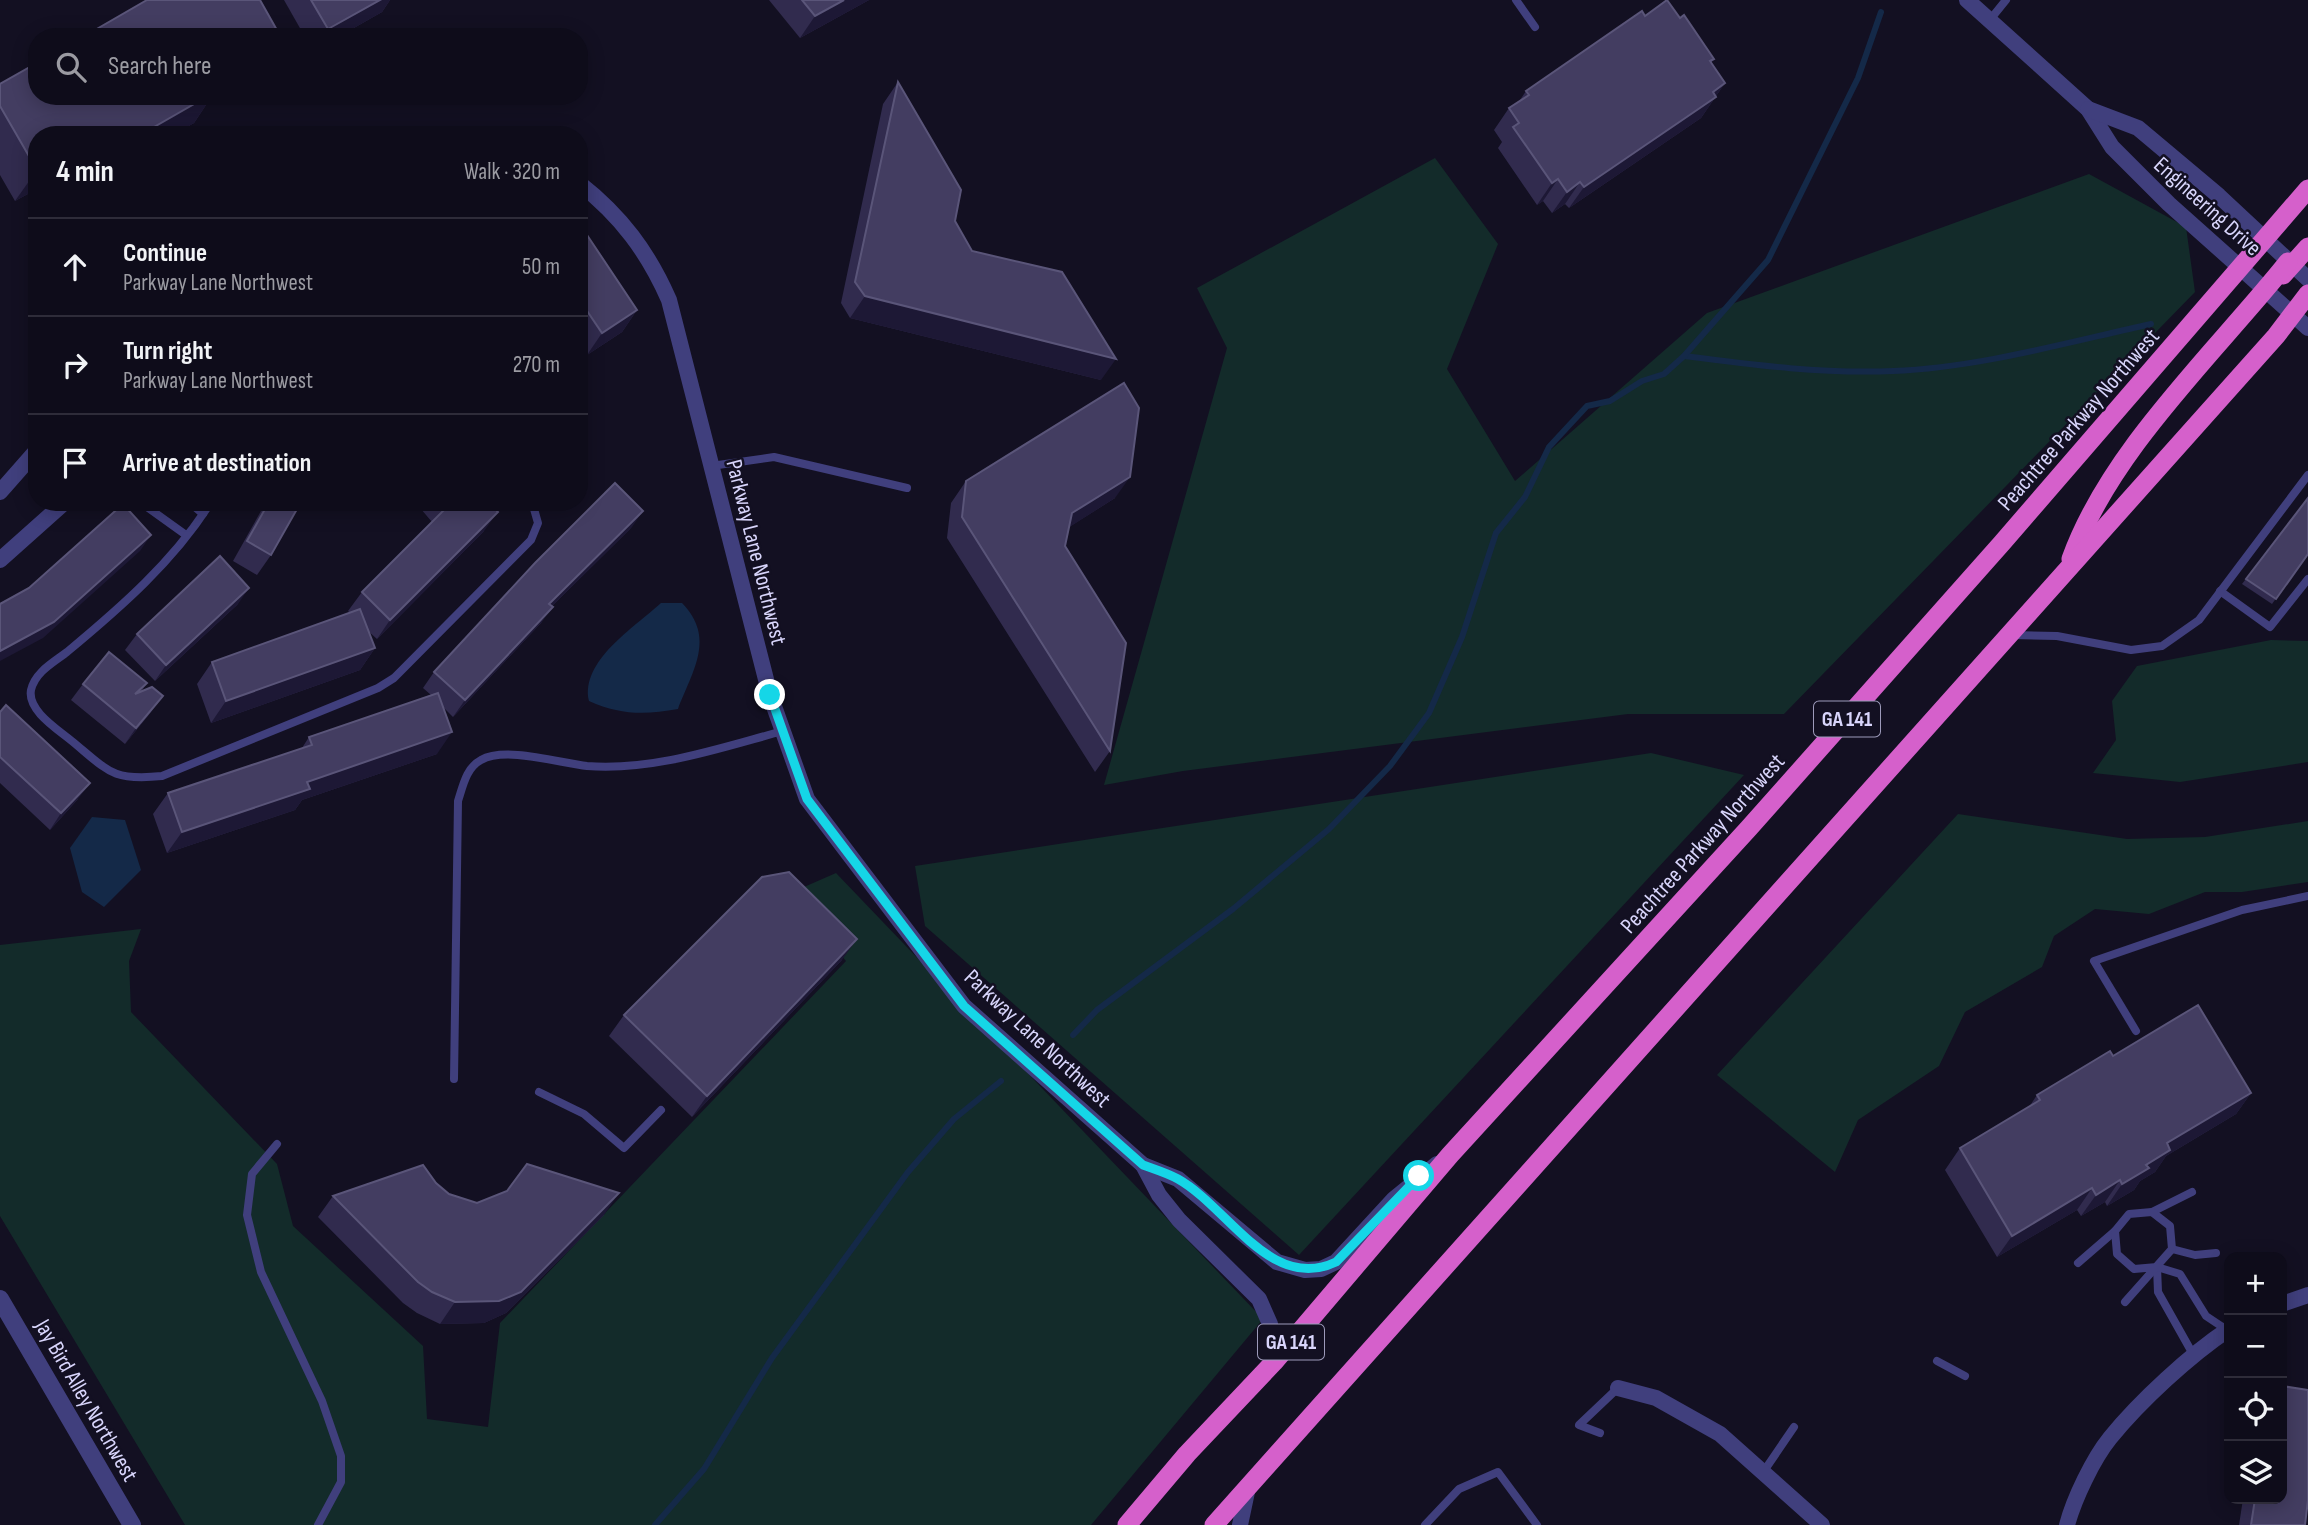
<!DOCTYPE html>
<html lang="en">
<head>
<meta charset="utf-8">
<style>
	body { margin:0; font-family:"Sofia Sans Condensed",sans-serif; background:#1c1a27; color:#f1f3f6 }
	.controls { position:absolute; right:21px; bottom:21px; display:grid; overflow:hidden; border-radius:14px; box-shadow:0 4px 18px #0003 }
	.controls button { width:63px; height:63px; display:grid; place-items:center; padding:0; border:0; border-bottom:2px solid #2e2c39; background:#0e0c1a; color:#f1f3f6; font:35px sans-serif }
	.stop { position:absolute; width:21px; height:21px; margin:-16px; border:5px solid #15d6e7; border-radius:50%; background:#fff }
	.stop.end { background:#15d6e7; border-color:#fff; box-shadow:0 2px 7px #0008 }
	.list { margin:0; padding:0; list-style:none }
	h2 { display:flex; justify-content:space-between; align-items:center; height:91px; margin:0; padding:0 28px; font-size:30px }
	h2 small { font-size:23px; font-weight:400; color:#9b9ba2 }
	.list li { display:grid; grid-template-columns:46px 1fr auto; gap:21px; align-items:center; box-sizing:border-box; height:98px; padding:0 28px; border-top:2px solid #2e2c39 }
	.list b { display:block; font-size:26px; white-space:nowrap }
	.list p { margin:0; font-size:23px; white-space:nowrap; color:#9b9ba2 }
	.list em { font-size:23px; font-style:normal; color:#9b9ba2 }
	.icon { flex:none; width:38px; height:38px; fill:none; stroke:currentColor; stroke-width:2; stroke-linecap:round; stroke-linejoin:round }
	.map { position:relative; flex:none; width:2308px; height:1525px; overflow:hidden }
	.search { position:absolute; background:#0e0c1a; box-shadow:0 4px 18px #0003; left:28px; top:28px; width:560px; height:77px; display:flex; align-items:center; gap:18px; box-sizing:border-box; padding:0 24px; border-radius:28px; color:#9b9ba2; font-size:26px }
	.panel { position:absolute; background:#0e0c1a; box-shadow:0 4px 18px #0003; left:28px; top:126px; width:560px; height:385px; border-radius:28px }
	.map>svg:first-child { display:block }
	.green { fill:#132b2a }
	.water { fill:#142948 }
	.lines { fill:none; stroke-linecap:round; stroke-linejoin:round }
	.stream { stroke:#142948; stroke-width:6 }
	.service { stroke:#403f7d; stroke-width:8 }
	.minor { stroke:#403f7d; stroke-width:16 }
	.tertiary { stroke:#403f7d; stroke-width:18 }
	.trunk { stroke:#d560cb; stroke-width:19 }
	.wall { fill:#312b4e }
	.shaded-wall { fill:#1d1835 }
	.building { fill:#433d61; stroke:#5a5579; stroke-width:2 }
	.route { stroke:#15d6e7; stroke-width:9 }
	.labels { text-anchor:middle; stroke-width:5; stroke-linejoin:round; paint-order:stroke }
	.shield { fill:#131022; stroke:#9d9aba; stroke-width:2 }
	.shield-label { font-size:21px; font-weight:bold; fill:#d8d5fb }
	.street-label { font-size:23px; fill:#d8d5fb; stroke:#131022 }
</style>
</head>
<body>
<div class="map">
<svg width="2308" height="1525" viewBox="0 0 2308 1525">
	<rect width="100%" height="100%" fill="#131022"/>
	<g class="green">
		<polygon points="1435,158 1498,244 1447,369 1515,481 1707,313 2089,174 2186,227 2195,292 1784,714 1628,714 1183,771 1104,785 1227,348 1197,288"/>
		<polygon points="2271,640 2308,641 2308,762 2180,782 2093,773 2116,740 2112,701 2137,666"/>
		<polygon points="1651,753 1744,775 1299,1255 925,926 915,866"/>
		<polygon points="1958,814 2127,839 2205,837 2308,821 2308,882 2242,892 2205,892 2149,914 2095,909 2054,936 2042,967 1965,1012 1939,1066 1858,1120 1835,1172 1717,1075"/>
		<polygon points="836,873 1263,1319 1091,1525 185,1525 0,1216 0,945 141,929 129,961 131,1012 277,1164 293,1226 423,1346 427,1419 488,1427 500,1323 846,961 788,894"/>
	</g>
	<g class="water">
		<path d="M 661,603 L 682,603 C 716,638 693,670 678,709 C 645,715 620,715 589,701 C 580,661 635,627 661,603 Z"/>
		<polygon points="92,817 125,820 141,870 104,907 82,892 70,848"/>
	</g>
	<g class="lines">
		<g class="stream">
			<path d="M 1684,356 C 1754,365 1822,374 1893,371 C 1977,368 2069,342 2151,324"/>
			<polyline points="1073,1035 1097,1010 1233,909 1329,829 1390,766 1429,713 1462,637 1496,533 1525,497 1549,447 1587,406 1610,401 1642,381 1664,374 1684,356 1768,260 1858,78 1881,12"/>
			<polyline points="655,1525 704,1469 772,1358 908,1172 954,1119 1001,1081"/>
		</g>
		<g class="service">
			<polyline points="1516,0 1535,27"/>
			<polyline points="1989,21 2006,0"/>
			<polyline points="711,466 774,457 907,488"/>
			<polyline points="140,502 186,535"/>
			<polyline points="189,502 203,514"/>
			<path d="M 211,502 C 174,561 120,608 67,652 C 54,662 35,672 31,690 C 27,711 59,730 73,742 C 109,772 113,781 162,776 L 378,688 L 394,678 L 531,540 L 538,523 L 532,502"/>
			<polyline points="2220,591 2270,627 2308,579"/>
			<polyline points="2012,635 2057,636 2131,650 2162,646 2199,620 2308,475"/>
			<polyline points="2136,1031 2094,961 2242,910 2308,896"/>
			<path d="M 454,1079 L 458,801 C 463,786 466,768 481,760 C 505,746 560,763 587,766 C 654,771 720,748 783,731"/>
			<polyline points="539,1092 584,1114 624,1148 661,1110"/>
			<polyline points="277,1144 252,1174 247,1215 261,1272 322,1401 341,1456 341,1482 318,1525"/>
			<polyline points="2152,1212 2192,1192"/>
			<polyline points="2172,1249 2195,1255 2216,1253"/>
			<polyline points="2078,1263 2115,1231"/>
			<polyline points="2157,1267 2158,1292 2194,1356"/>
			<polyline points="2125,1302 2172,1249 2170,1226 2152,1212 2129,1214 2115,1231 2117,1254 2134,1269 2157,1267 2180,1274 2206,1316 2227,1330"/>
			<polyline points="1937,1361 1965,1376"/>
			<polyline points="1600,1433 1579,1425 1618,1388"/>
			<polyline points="1764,1471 1794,1427"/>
			<polyline points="1425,1525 1459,1489 1498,1472 1537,1525"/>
		</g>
		<g class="minor">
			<polyline points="1967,0 2088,109 2112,147 2169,204 2308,328"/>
			<polyline points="2088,109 2138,128 2219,196 2308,279"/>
			<path d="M 579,183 C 621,216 648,252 669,300 L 770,695 L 807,799 L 964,1006 L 1143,1165 L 1178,1179 L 1277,1262 L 1305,1270 L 1321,1269 L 1336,1262 L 1394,1199 L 1437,1164"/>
			<polyline points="0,492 37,450"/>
			<polyline points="0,560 65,502"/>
			<polyline points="1143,1165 1159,1195 1179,1220 1259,1299 1270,1324 1274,1362"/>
			<polyline points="2282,1304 2308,1295"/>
			<polyline points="1618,1388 1656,1398 1720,1434 1822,1525"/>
			<polyline points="1240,1525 1248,1487"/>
			<path d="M 2067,1525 C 2074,1499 2093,1459 2110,1438 C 2140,1401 2190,1355 2229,1329"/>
		</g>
		<polyline class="tertiary" points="0,1299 132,1525"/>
		<g class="trunk">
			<polyline points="2283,275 2308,247"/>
			<path d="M 2071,559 C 2110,450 2216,352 2288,262"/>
			<polyline points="1127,1525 1187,1454 1274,1362 1450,1155 1749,828 2002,543 2308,189"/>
			<polyline points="1214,1525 2276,336 2308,294"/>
		</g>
	</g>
	<g class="wall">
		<polygon points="284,0 390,0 382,12 338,37 305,37"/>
		<polygon points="769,0 869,0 800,38"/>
		<polygon points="1645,16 1680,18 1714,59 1711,63 1725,83 1701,118 1569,208 1565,204 1552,213 1543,201 1537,205 1498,148 1502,142 1494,130 1509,108 1518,103 1526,91"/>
		<polygon points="898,82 955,221 972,251 1101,380 850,318 841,303 883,104"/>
		<polygon points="0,84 37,96 212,96 194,123 173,135 37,135 37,189 15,201 0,175"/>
		<polygon points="579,223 637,310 622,332 587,355 579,343"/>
		<polygon points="966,481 1115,498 1069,527 1065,546 1110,751 1095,772 947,538 951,503"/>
		<polygon points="2308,498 2308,554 2272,604 2242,584"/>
		<polygon points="266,502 301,502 271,555 257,575 233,561"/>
		<polygon points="415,502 488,502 484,531 377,639 368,631 375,648 360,670 211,723 197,684 212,662 350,613 348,611 362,592 432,522"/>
		<polygon points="632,527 552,606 541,623 453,717 443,707 437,754 302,800 295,810 167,853 153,814 168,793 302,748 309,737 431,695 423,688 434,672"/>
		<polygon points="238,604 155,681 125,650 137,634"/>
		<polygon points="147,683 141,692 151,712 125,744 71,700 83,684"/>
		<polygon points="0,712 78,799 50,830 0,783"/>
		<polygon points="842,960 692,1117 609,1036 624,1015"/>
		<polygon points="2113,1056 2251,1093 2236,1114 2166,1156 2155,1172 2140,1181 2134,1190 2107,1206 2105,1202 2081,1216 2077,1210 1997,1257 1945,1170 1960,1148 2029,1107 2037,1095"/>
		<polygon points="436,1183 449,1194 477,1203 604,1215 506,1313 484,1323 440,1324 417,1313 403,1303 318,1217 333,1196"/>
		<polygon points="2243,1499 2282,1499 2305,1525 2239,1525"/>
	</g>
	<g class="shaded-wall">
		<polygon points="380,0 390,0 382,12 338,37 323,37 328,29"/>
		<polygon points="844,0 869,0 800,38 815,16"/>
		<polygon points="1725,83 1701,118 1569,208 1584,187"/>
		<polygon points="208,96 212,96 194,123 173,135 140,135"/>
		<polygon points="37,170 37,189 15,201"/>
		<polygon points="1558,179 1543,201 1537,205 1552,183"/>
		<polygon points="1580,182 1565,204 1552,213 1567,192"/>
		<polygon points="865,296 1116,359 1101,380 850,318"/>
		<polygon points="637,310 622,332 587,355 602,333"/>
		<polygon points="1130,477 1115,498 1057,535 1072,513"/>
		<polygon points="643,511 632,527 538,620 549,604"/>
		<polygon points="498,512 484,531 377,639 390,620"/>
		<polygon points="151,535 140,551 43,638 0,661 0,651"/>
		<polygon points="249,588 238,604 155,681 166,665"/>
		<polygon points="553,607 541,623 453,717 465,700"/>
		<polygon points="375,648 360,670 211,723 226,701"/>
		<polygon points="163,696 151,712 125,744 136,728"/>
		<polygon points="452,732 437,754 302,800 295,810 167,853 182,832 307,782"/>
		<polygon points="90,783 78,799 50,830 61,813"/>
		<polygon points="857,939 842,960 692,1117 707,1096"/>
		<polygon points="2251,1093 2236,1114 2166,1156 2155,1172 2140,1181 2134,1190 2107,1206 2122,1184 2146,1165 2167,1143"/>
		<polygon points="2120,1180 2105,1202 2081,1216 2096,1195"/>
		<polygon points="2092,1188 2077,1210 1997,1257 2012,1236"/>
		<polygon points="619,1193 604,1215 506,1313 484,1323 440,1324 455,1302"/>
	</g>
	<g class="building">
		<polygon points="147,0 260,0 278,32 270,37 83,37"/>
		<polygon points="311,0 380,0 328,29"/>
		<polygon points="802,0 844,0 815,16"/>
		<polygon points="1667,0 1680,18 1684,15 1714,59 1710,61 1725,83 1713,92 1716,97 1584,187 1580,182 1567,192 1558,179 1552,183 1513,127 1519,123 1509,108 1529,95 1526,91 1642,11 1645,16"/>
		<polygon points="37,63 37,96 208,96 140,135 112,135 109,129 99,135 37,135 37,170 0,106 0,84"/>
		<polygon points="898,82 961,190 955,221 972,251 1062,272 1116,359 865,296 855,282"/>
		<polygon points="579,223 637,310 602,333 579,299"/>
		<polygon points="1124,383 1139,408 1130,477 1072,513 1065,546 1126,643 1110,751 962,517 966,481"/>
		<polygon points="615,483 643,511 549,604 553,607 465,700 434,672 535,563"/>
		<polygon points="2308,498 2308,554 2276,599 2246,579"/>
		<polygon points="269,502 301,502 271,555 247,541"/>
		<polygon points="444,502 488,502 498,512 390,620 362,592 448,506"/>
		<polygon points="123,504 151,535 54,622 0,651 0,604 29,588"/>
		<polygon points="220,556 249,588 166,665 137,634"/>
		<polygon points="360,609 375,648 226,701 212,662"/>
		<polygon points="109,652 147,683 135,694 152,687 163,696 136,728 83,684"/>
		<polygon points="438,693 452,732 307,782 310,789 182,832 168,793 312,745 309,737"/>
		<polygon points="6,705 90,783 61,813 0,757 0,712"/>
		<polygon points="789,872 857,939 707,1096 624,1015 762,877"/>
		<polygon points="2198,1005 2251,1093 2167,1143 2170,1150 2146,1165 2149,1168 2122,1184 2120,1180 2096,1195 2092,1188 2012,1236 1960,1148 2040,1100 2037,1095 2110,1051 2113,1056"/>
		<polygon points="527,1164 619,1193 521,1292 499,1301 455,1302 432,1292 418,1282 333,1196 423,1165 436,1183 449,1194 477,1203 507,1191"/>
		<polygon points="2282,1386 2308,1390 2308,1500 2305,1525 2251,1525 2255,1499 2282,1499"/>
	</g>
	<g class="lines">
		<path class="route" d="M 770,695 L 807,799 L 964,1006 L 1143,1165 C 1154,1169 1167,1173 1178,1179 C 1228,1207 1271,1293 1336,1262 L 1419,1176"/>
	</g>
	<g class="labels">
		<g class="shield">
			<rect x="1814" y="701.5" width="66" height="35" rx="5"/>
			<rect x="1258" y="1324.5" width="66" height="35" rx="5"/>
		</g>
		<g class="shield-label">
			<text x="1847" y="726">GA 141</text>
			<text x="1291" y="1349">GA 141</text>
		</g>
		<g class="street-label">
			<text transform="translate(2208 206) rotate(42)" y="8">Engineering Drive</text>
			<text transform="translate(2078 419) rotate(-49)" y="8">Peachtree Parkway Northwest</text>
			<text transform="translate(757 552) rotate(76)" y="8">Parkway Lane Northwest</text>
			<text transform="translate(1702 843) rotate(-48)" y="8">Peachtree Parkway Northwest</text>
			<text transform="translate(1038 1038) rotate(43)" y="8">Parkway Lane Northwest</text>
			<text transform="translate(87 1400) rotate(60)" y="8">Jay Bird Alley Northwest</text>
		</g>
	</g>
</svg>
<div class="controls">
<button>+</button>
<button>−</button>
<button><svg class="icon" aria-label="locate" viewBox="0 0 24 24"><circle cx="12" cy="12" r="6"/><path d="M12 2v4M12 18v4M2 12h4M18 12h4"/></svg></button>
<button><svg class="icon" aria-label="layers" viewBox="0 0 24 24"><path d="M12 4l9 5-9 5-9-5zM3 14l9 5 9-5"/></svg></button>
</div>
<div class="stop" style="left:1419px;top:1176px"></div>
<div class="stop end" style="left:770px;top:695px"></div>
<div class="search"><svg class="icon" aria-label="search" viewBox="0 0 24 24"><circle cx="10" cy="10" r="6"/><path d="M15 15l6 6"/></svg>Search here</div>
<section class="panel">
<h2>4 min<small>Walk · 320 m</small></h2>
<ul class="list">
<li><svg class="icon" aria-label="ahead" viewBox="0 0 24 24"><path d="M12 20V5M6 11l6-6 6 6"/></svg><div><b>Continue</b><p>Parkway Lane Northwest</p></div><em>50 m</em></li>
<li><svg class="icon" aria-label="right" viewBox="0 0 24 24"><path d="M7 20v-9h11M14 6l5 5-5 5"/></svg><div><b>Turn right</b><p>Parkway Lane Northwest</p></div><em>270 m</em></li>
<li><svg class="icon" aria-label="arrive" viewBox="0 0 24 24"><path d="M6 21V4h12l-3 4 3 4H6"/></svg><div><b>Arrive at destination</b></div></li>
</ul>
</section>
</div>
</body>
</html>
